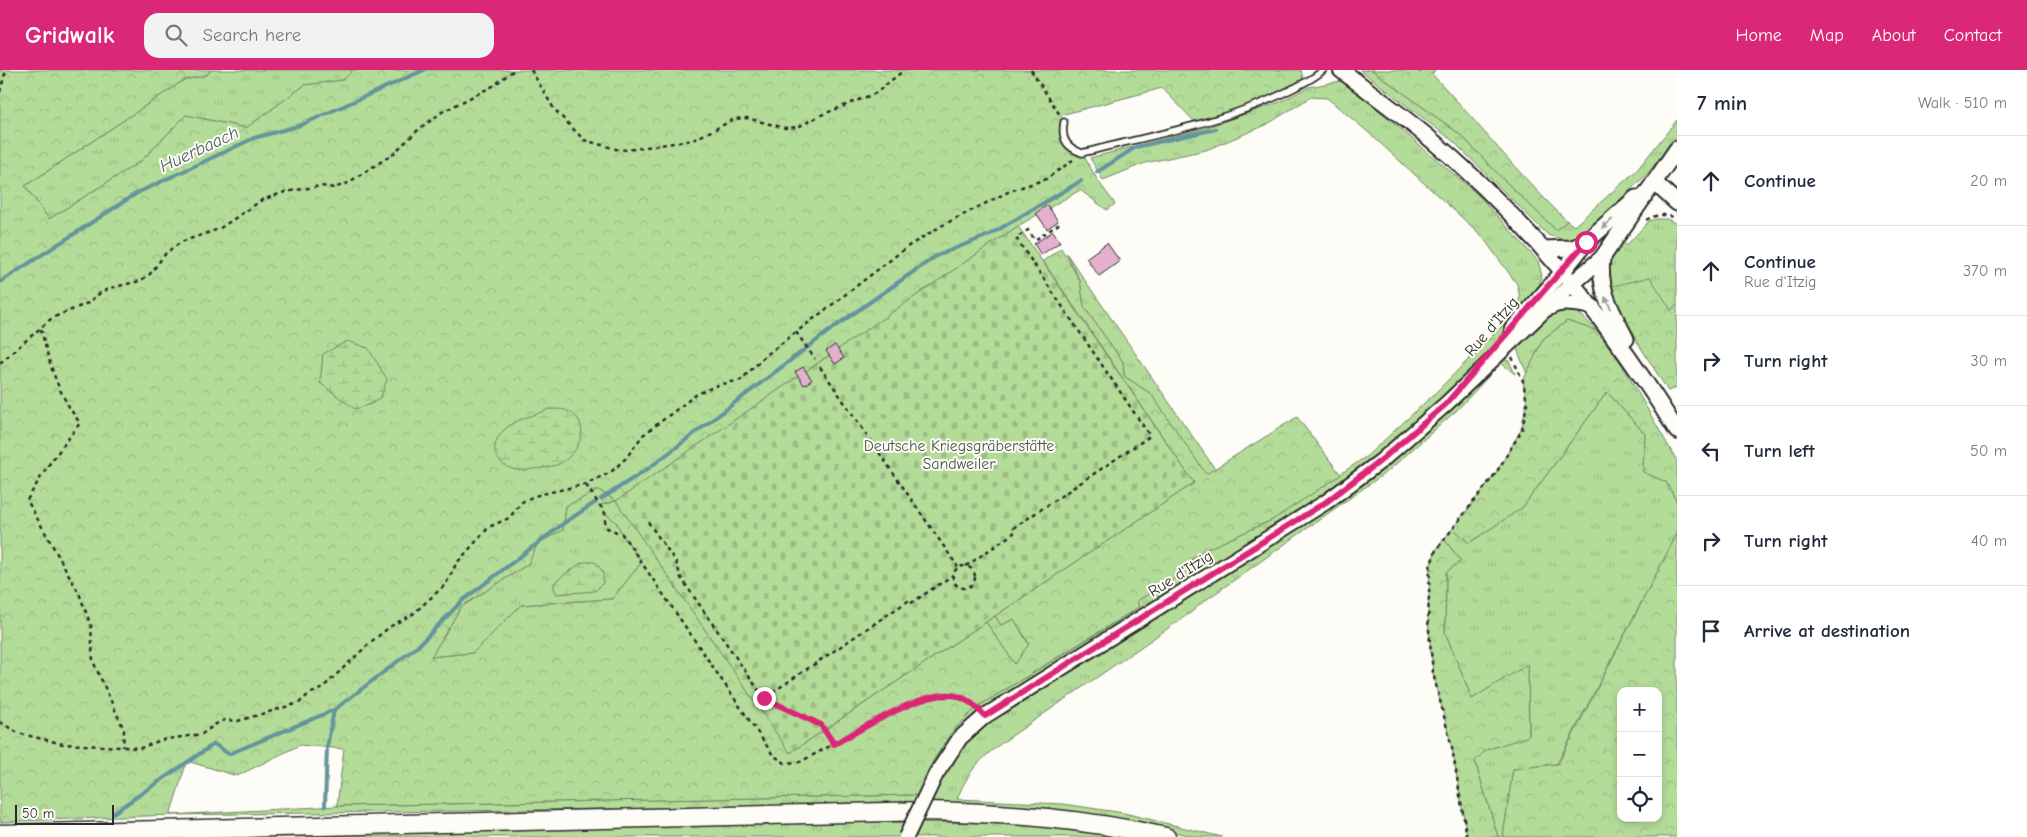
<!DOCTYPE html>
<html lang="en">
<head>
<meta charset="utf-8">
<style>
	body { margin:0; font-family:"Comic Neue",sans-serif; background:#f2f2f3; color:#1f2937 }
	.controls { position:absolute; right:15px; bottom:15px; display:grid; overflow:hidden; border-radius:10px; box-shadow:0 2px 8px #0003 }
	.controls button { width:45px; height:45px; display:grid; place-items:center; padding:0; border:0; border-bottom:1px solid #e0e1e3; background:#fff; color:#1f2937; font:25px sans-serif }
	.scale { position:absolute; left:15px; bottom:12px; width:99px; box-sizing:border-box; padding-left:5px; border:2px solid #2b2b2b; border-top:0; font-size:14px; line-height:18px; white-space:nowrap; color:#2b2b2b; -webkit-text-stroke:4px #fdfcf7; paint-order:stroke }
	.stop { position:absolute; width:15px; height:15px; margin:-11px; border:4px solid #db2777; border-radius:50%; background:#fff }
	.stop.end { background:#db2777; border-color:#fff; box-shadow:0 1px 5px #0008 }
	.list { margin:0; padding:0; list-style:none }
	h2 { display:flex; justify-content:space-between; align-items:center; height:65px; margin:0; padding:0 20px; font-size:21px }
	h2 small { font-size:16px; font-weight:400; color:#747a83 }
	.list li { display:grid; grid-template-columns:32px 1fr auto; gap:15px; align-items:center; box-sizing:border-box; height:90px; padding:0 20px; border-top:1px solid #e0e1e3 }
	.list b { display:block; font-size:19px; white-space:nowrap }
	.list p { margin:0; font-size:16px; white-space:nowrap; color:#747a83 }
	.list em { font-size:16px; font-style:normal; color:#747a83 }
	.icon { flex:none; width:28px; height:28px; fill:none; stroke:currentColor; stroke-width:2; stroke-linecap:round; stroke-linejoin:round }
	.map { position:relative; flex:none; width:1677px; height:767px; overflow:hidden }
	header { display:flex; align-items:center; gap:30px; box-sizing:border-box; height:70px; padding:0 25px; background:#db2777; color:#fff }
	header strong { font-size:24px }
	nav { display:flex; gap:28px; margin-inline-start:auto; font-size:18px }
	.search { width:350px; height:45px; background:#f2f2f3; display:flex; align-items:center; gap:12px; box-sizing:border-box; padding:0 18px; border-radius:15px; color:#747a83; font-size:19px }
	main { display:flex }
	aside { flex:1; background:#fff }
	.map>svg:first-child { display:block }
	.grass { fill:url(#grass-tufts); stroke:#708462 }
	.forest { fill:url(#forest-crowns); stroke:#708462; fill-rule:evenodd }
	.wetland { fill:url(#wetland-marsh); stroke:#708462 }
	.cemetery { fill:url(#cemetery-stones); stroke:#708462 }
	.lines { fill:none; stroke-linecap:round; stroke-linejoin:round }
	.stream { stroke:#65959c; stroke-width:4 }
	.building { fill:#e3b1ce; stroke:#2b2b2b }
	.service-casing { stroke:#2b2b2b; stroke-width:9 }
	.tertiary-casing { stroke:#2b2b2b; stroke-width:18 }
	.secondary-casing { stroke:#2b2b2b; stroke-width:19 }
	.primary-casing { stroke:#2b2b2b; stroke-width:21 }
	.path { stroke:#2b2b2b; stroke-width:2.5; stroke-dasharray:4 4; stroke-linecap:butt }
	.service { stroke:#fdfcf7; stroke-width:5.5 }
	.tertiary { stroke:#fdfcf7; stroke-width:14 }
	.secondary { stroke:#fdfcf7; stroke-width:15 }
	.primary { stroke:#fdfcf7; stroke-width:18 }
	.tertiary-bridge-casing { stroke:#2b2b2b; stroke-width:18; stroke-linecap:butt }
	.tertiary-bridge { stroke:#fdfcf7; stroke-width:14 }
	.oneway { fill:#9e9e9b }
	.route { stroke:#db2777; stroke-width:6 }
	.labels { text-anchor:middle; stroke-width:4; stroke-linejoin:round; paint-order:stroke }
	.street-label { font-size:16px; fill:#2b2b2b; stroke:#fdfcf7 }
	.park-label { font-size:16px; fill:#4d5746; stroke:#fdfcf7 }
	.water-label { font-size:18px; font-style:italic; fill:#486064; stroke:#fdfcf7 }
</style>
</head>
<body>
<header>
<strong>Gridwalk</strong>
<div class="search"><svg class="icon" aria-label="search" viewBox="0 0 24 24"><circle cx="10" cy="10" r="6"/><path d="M15 15l6 6"/></svg>Search here</div>
<nav><a>Home</a><a>Map</a><a>About</a><a>Contact</a></nav>
</header>
<main>
<div class="map">
<svg width="1677" height="767" viewBox="0 0 1677 767">
	<defs>
		<pattern id="grass-tufts" width="24" height="20" patternUnits="userSpaceOnUse" patternTransform="scale(1.25)"><rect width="24" height="20" fill="#b4dc99"/><path d="M3 7l-1-3M5 7V3M7 7l1-3M15 17l-1-3M17 17v-4M19 17l1-3" fill="none" stroke="#9bbd84"/></pattern>
		<pattern id="forest-crowns" width="20" height="18" patternUnits="userSpaceOnUse" patternTransform="scale(1.25)"><rect width="20" height="18" fill="#b4dc99"/><path d="M2 6a3 3 0 1 1 6 0M12 15a3 3 0 1 1 6 0" fill="none" stroke="#9bbd84"/></pattern>
		<pattern id="wetland-marsh" width="20" height="14" patternUnits="userSpaceOnUse" patternTransform="scale(1.25)"><rect width="20" height="14" fill="#b4dc99"/><path d="M1 5h8M5 5V1M11 12h8M15 12V8" fill="none" stroke="#9bbd84"/></pattern>
		<pattern id="cemetery-stones" width="16" height="16" patternUnits="userSpaceOnUse" patternTransform="scale(1.25)"><rect width="16" height="16" fill="#b4dc99"/><path d="M2 7V4a2 2 0 0 1 4 0v3zM10 15v-3a2 2 0 0 1 4 0v3z" fill="#9bbd84"/></pattern>
	</defs>
	<rect width="100%" height="100%" fill="#fdfcf7"/>
	<filter id="ink" filterUnits="userSpaceOnUse"><feTurbulence type="fractalNoise" baseFrequency=".02" numOctaves="2"/><feDisplacementMap in="SourceGraphic" scale="10" xChannelSelector="R" yChannelSelector="G"/><feConvolveMatrix kernelMatrix="1 2 1 2 8 2 1 2 1" color-interpolation-filters="sRGB"/></filter>
	<g filter="url(#ink)">
		<g class="grass">
			<polygon points="211,0 353,0 343,10 305,15 246,58 186,45 141,91 49,149 25,116 184,10 207,5"/>
			<polygon points="1360,0 1372,0 1461,65 1504,110 1556,160 1567,151 1574,156 1637,100 1677,50 1677,66 1650,101 1578,170 1567,171 1548,165 1453,71"/>
			<path d="M 1341,11 L 1375,37 L 1478,125 L 1538,191 L 1542,206 L 1538,220 L 1450,329 L 1495,286 L 1509,291 L 1515,304 L 1501,293 L 1457,340 L 1388,401 L 1199,535 L 1193,541 L 1003,672 C 979,690 969,700 957,729 L 1063,734 L 1124,743 L 1222,767 L 1199,767 L 1062,741 L 946,734 L 170,745 L 337,736 L 918,725 L 933,691 L 951,663 L 977,637 L 1139,538 L 1137,531 L 1174,509 L 1198,483 L 1272,450 L 1367,386 L 1431,327 L 1511,247 L 1520,228 L 1517,214 L 1481,165 L 1368,62 L 1327,28 L 1311,27 L 1266,55 L 1206,80 L 1145,93 L 1103,110 L 1090,88 L 1205,58 L 1280,32 L 1309,17 Z"/>
			<path d="M 1657,149 L 1667,149 L 1677,154 L 1677,235 L 1671,240 L 1613,233 C 1608,205 1603,196 1621,172 L 1627,175 L 1649,151 Z"/>
			<polygon points="1066,183 1215,399 1206,405 1151,324 1124,306 1123,292 1084,237 1080,211"/>
			<polygon points="1555,238 1576,240 1597,261 1567,251 1543,269 1527,304 1513,269"/>
			<polygon points="1607,322 1645,364 1643,402 1666,412 1677,432 1677,464 1557,694 1513,699 1503,767 1498,767 1475,691 1486,680 1529,665 1528,595 1472,629 1445,562 1446,502 1461,491 1444,469 1453,458 1469,473 1523,437"/>
			<polygon points="599,420 616,431 602,435 605,443 617,453 622,464 642,492 612,529 521,535 473,583 431,587 461,537 528,494 538,473 563,460 566,436"/>
			<polygon points="995,546 1001,555 1014,549 1029,575 1015,595 986,552"/>
			<polygon points="863,752 1002,753 1046,757 1119,767 916,767 920,756 905,756 899,767 128,767"/>
		</g>
		<g class="forest">
			<path d="M 0,0 L 211,0 L 207,5 L 184,10 L 25,116 L 49,149 L 141,91 L 186,45 L 246,58 L 305,15 L 343,10 L 353,0 L 1301,0 L 1304,13 L 1273,29 L 1197,54 L 1162,18 L 1061,45 L 1064,52 L 1065,73 L 1082,83 L 1098,111 L 1115,134 L 1107,140 L 1080,120 L 1018,156 L 617,431 L 790,683 L 986,552 L 1015,594 L 1029,574 L 1014,549 L 1001,555 L 995,546 L 1194,413 L 1043,191 L 1061,178 L 1080,211 L 1084,237 L 1123,292 L 1124,306 L 1151,324 L 1206,404 L 1297,347 L 1341,405 L 1272,450 L 1198,483 L 1174,509 L 1137,531 L 1139,537 L 977,637 L 951,663 L 933,691 L 918,725 L 337,736 L 344,679 L 300,675 L 237,706 L 187,691 L 170,745 L 0,752 ZM 599,420 L 616,431 L 601,435 L 605,443 L 617,453 L 622,464 L 642,492 L 612,529 L 521,535 L 473,583 L 431,587 L 461,537 L 528,494 L 538,473 L 563,460 L 566,436 Z"/>
			<path d="M 1372,0 L 1435,0 L 1432,4 C 1478,53 1519,105 1567,151 L 1556,160 L 1504,110 L 1461,65 Z"/>
			<polygon points="1650,207 1671,240 1677,235 1677,317 1668,321 1613,233 1613,216"/>
			<polygon points="1567,251 1597,261 1621,293 1677,391 1677,432 1666,412 1643,402 1645,364 1607,322 1523,437 1469,473 1453,458 1496,403 1521,360 1527,333 1523,311 1543,269"/>
			<path d="M 1677,464 L 1677,767 L 1503,767 L 1513,699 L 1558,694 ZM 1621,621 L 1658,621 L 1658,748 L 1621,748 Z"/>
			<polygon points="1444,469 1461,491 1446,502 1445,562 1472,629 1528,594 1529,666 1486,680 1475,691 1498,767 1467,767 1452,678 1433,603 1428,550 1430,497 1436,480"/>
		</g>
		<g class="wetland">
			<polygon points="347,271 368,278 387,309 381,327 371,334 355,339 320,313 323,284"/>
			<path d="M 549,339 C 554,339 560,339 565,340 C 592,349 582,379 564,391 C 555,398 537,398 527,400 C 501,403 483,380 504,360 C 516,348 535,346 549,339 Z"/>
			<polygon points="583,492 595,492 603,502 603,513 595,521 557,524 554,519 554,513 565,504"/>
		</g>
		<polygon class="cemetery" points="1018,156 1194,413 790,683 616,431"/>
		<g class="lines">
			<g class="stream">
				<polyline points="1420,1 1421,0"/>
				<polyline points="1097,102 1136,77 1216,59"/>
				<polyline points="0,212 137,123 254,68 301,55 424,0"/>
				<polyline points="601,429 649,398 837,255 936,186 989,165 1081,111"/>
				<polyline points="325,736 327,677 334,640 418,576 462,531 564,453 596,432"/>
				<polyline points="113,743 214,674 229,684 334,640"/>
			</g>
		</g>
		<g class="building">
			<polygon points="1047,135 1058,151 1047,159 1036,143"/>
			<polygon points="1053,161 1060,172 1041,185 1034,174"/>
			<polygon points="1107,173 1120,191 1099,206 1086,188"/>
			<polygon points="835,275 844,288 835,294 826,281"/>
			<polygon points="803,297 812,310 804,315 795,302"/>
		</g>
		<g class="lines">
			<defs>
				<path id="service" d="M 1064,52 C 1061,69 1066,77 1082,83 C 1152,65 1229,52 1294,18 C 1304,13 1315,8 1323,0"/>
				<g id="tertiary">
					<path d="M 1549,238 C 1562,230 1578,235 1593,237"/>
					<polyline points="1512,259 1563,201"/>
					<polyline points="936,704 960,668 985,646 1326,432 1381,391 1446,334 1573,213"/>
				</g>
				<g id="secondary">
					<path d="M 1341,0 C 1370,22 1400,44 1428,67 C 1528,150 1609,251 1677,361"/>
					<polyline points="1654,112 1677,133"/>
					<polyline points="1543,179 1573,178 1586,172"/>
					<path d="M 1602,188 C 1598,220 1612,241 1626,269"/>
					<polyline points="1563,201 1586,172 1636,128"/>
					<polyline points="1573,213 1602,188 1677,79"/>
				</g>
				<path id="primary" d="M 0,764 L 927,741 C 1009,743 1086,749 1166,767"/>
			</defs>
			<use href="#service" class="service-casing"/>
			<use href="#tertiary" class="tertiary-casing"/>
			<use href="#secondary" class="secondary-casing"/>
			<use href="#primary" class="primary-casing"/>
			<g class="path">
				<polyline points="531,0 554,39 584,70 616,79 627,80 693,70 735,49 747,48 785,58 798,57 819,46 876,23 904,0"/>
				<polyline points="1031,0 1060,45"/>
				<polyline points="0,22 6,0"/>
				<path d="M 1646,150 C 1658,144 1665,143 1677,149"/>
				<path d="M 41,259 C 50,296 57,322 80,353 L 47,397 L 27,430 L 79,523 L 91,556 L 93,591 L 124,660 L 123,677"/>
				<polyline points="796,262 815,289"/>
				<polyline points="0,293 52,248 88,233 100,223 110,218 140,211 150,204 166,183 181,172 219,159 262,130 285,122 321,116 334,118 346,114 393,84 417,61 442,42 493,16 514,0"/>
				<polyline points="820,297 958,497"/>
				<polyline points="586,415 605,443 605,451 607,458 622,464 773,685 785,693 800,692 901,638 930,627 956,626 975,636"/>
				<polyline points="648,452 676,492 681,508 764,628"/>
				<circle cx="964" cy="507" r="11"/>
				<polyline points="966,496 1014,463 1012,459 1150,366 1016,168 1028,160 1035,170 1062,152"/>
				<polyline points="0,652 18,663 63,674 141,678 161,670 202,664 216,654 225,650 238,651 299,633 309,624 321,619 372,571 391,556 413,544 446,514 456,494 489,457 509,448 522,432 534,426 586,414 611,402 626,388 643,365 697,324 718,315 741,310 765,286 910,175 943,155 1010,121 1046,109 1073,90"/>
				<polyline points="833,674 821,655 764,628 908,531 910,534 953,505"/>
				<polyline points="1467,767 1452,678 1433,603 1428,550 1430,497 1436,480 1496,403 1522,360 1527,333 1523,311 1512,287"/>
			</g>
			<use href="#service" class="service"/>
			<use href="#tertiary" class="tertiary"/>
			<use href="#secondary" class="secondary"/>
			<use href="#primary" class="primary"/>
			<defs>
				<polyline id="tertiary-bridge" points="906,767 936,704"/>
			</defs>
			<use href="#tertiary-bridge" class="tertiary-bridge-casing"/>
			<use href="#tertiary-bridge" class="tertiary-bridge"/>
		</g>
		<defs><path id="oneway-solid" d="M-6-.8H1V-3.2L6.5 0L1 3.2V.8H-6Z" transform="scale(1.25)"/></defs>
		<g class="oneway">
			<use href="#oneway-solid" transform="translate(1607 154) rotate(138)"/>
			<use href="#oneway-solid" transform="translate(1608 233) rotate(-116)"/>
		</g>
	</g>
	<g class="lines" filter="url(#ink)">
		<path class="route" d="M 764,628 L 821,655 L 834,674 C 861,660 927,617 957,626 C 968,629 978,638 985,646 L 1326,432 L 1380,391 L 1446,334 L 1586,172"/>
	</g>
	<g class="labels">
		<g class="street-label">
			<text transform="translate(1491 256) rotate(-49)" y="6">Rue d'Itzig</text>
			<text transform="translate(1180 503) rotate(-32)" y="6">Rue d'Itzig</text>
		</g>
		<g class="park-label">
			<text x="959" y="381">Deutsche Kriegsgräberstätte<tspan x="959" dy="18">Sandweiler</tspan></text>
		</g>
		<g class="water-label">
			<text transform="translate(199 79) rotate(-25)" y="6">Huerbaach</text>
		</g>
	</g>
</svg>
<div class="controls">
<button>+</button>
<button>−</button>
<button><svg class="icon" aria-label="locate" viewBox="0 0 24 24"><circle cx="12" cy="12" r="6"/><path d="M12 2v4M12 18v4M2 12h4M18 12h4"/></svg></button>
</div>
<div class="scale">50 m</div>
<div class="stop" style="left:1586px;top:172px"></div>
<div class="stop end" style="left:764px;top:628px"></div>
</div>
<aside>
<h2>7 min<small>Walk · 510 m</small></h2>
<ul class="list">
<li><svg class="icon" aria-label="ahead" viewBox="0 0 24 24"><path d="M12 20V5M6 11l6-6 6 6"/></svg><div><b>Continue</b></div><em>20 m</em></li>
<li><svg class="icon" aria-label="ahead" viewBox="0 0 24 24"><path d="M12 20V5M6 11l6-6 6 6"/></svg><div><b>Continue</b><p>Rue d'Itzig</p></div><em>370 m</em></li>
<li><svg class="icon" aria-label="right" viewBox="0 0 24 24"><path d="M7 20v-9h11M14 6l5 5-5 5"/></svg><div><b>Turn right</b></div><em>30 m</em></li>
<li><svg class="icon" aria-label="left" viewBox="0 0 24 24"><path d="M17 20v-9H6M10 6l-5 5 5 5"/></svg><div><b>Turn left</b></div><em>50 m</em></li>
<li><svg class="icon" aria-label="right" viewBox="0 0 24 24"><path d="M7 20v-9h11M14 6l5 5-5 5"/></svg><div><b>Turn right</b></div><em>40 m</em></li>
<li><svg class="icon" aria-label="arrive" viewBox="0 0 24 24"><path d="M6 21V4h12l-3 4 3 4H6"/></svg><div><b>Arrive at destination</b></div></li>
</ul>
</aside>
</main>
</body>
</html>
